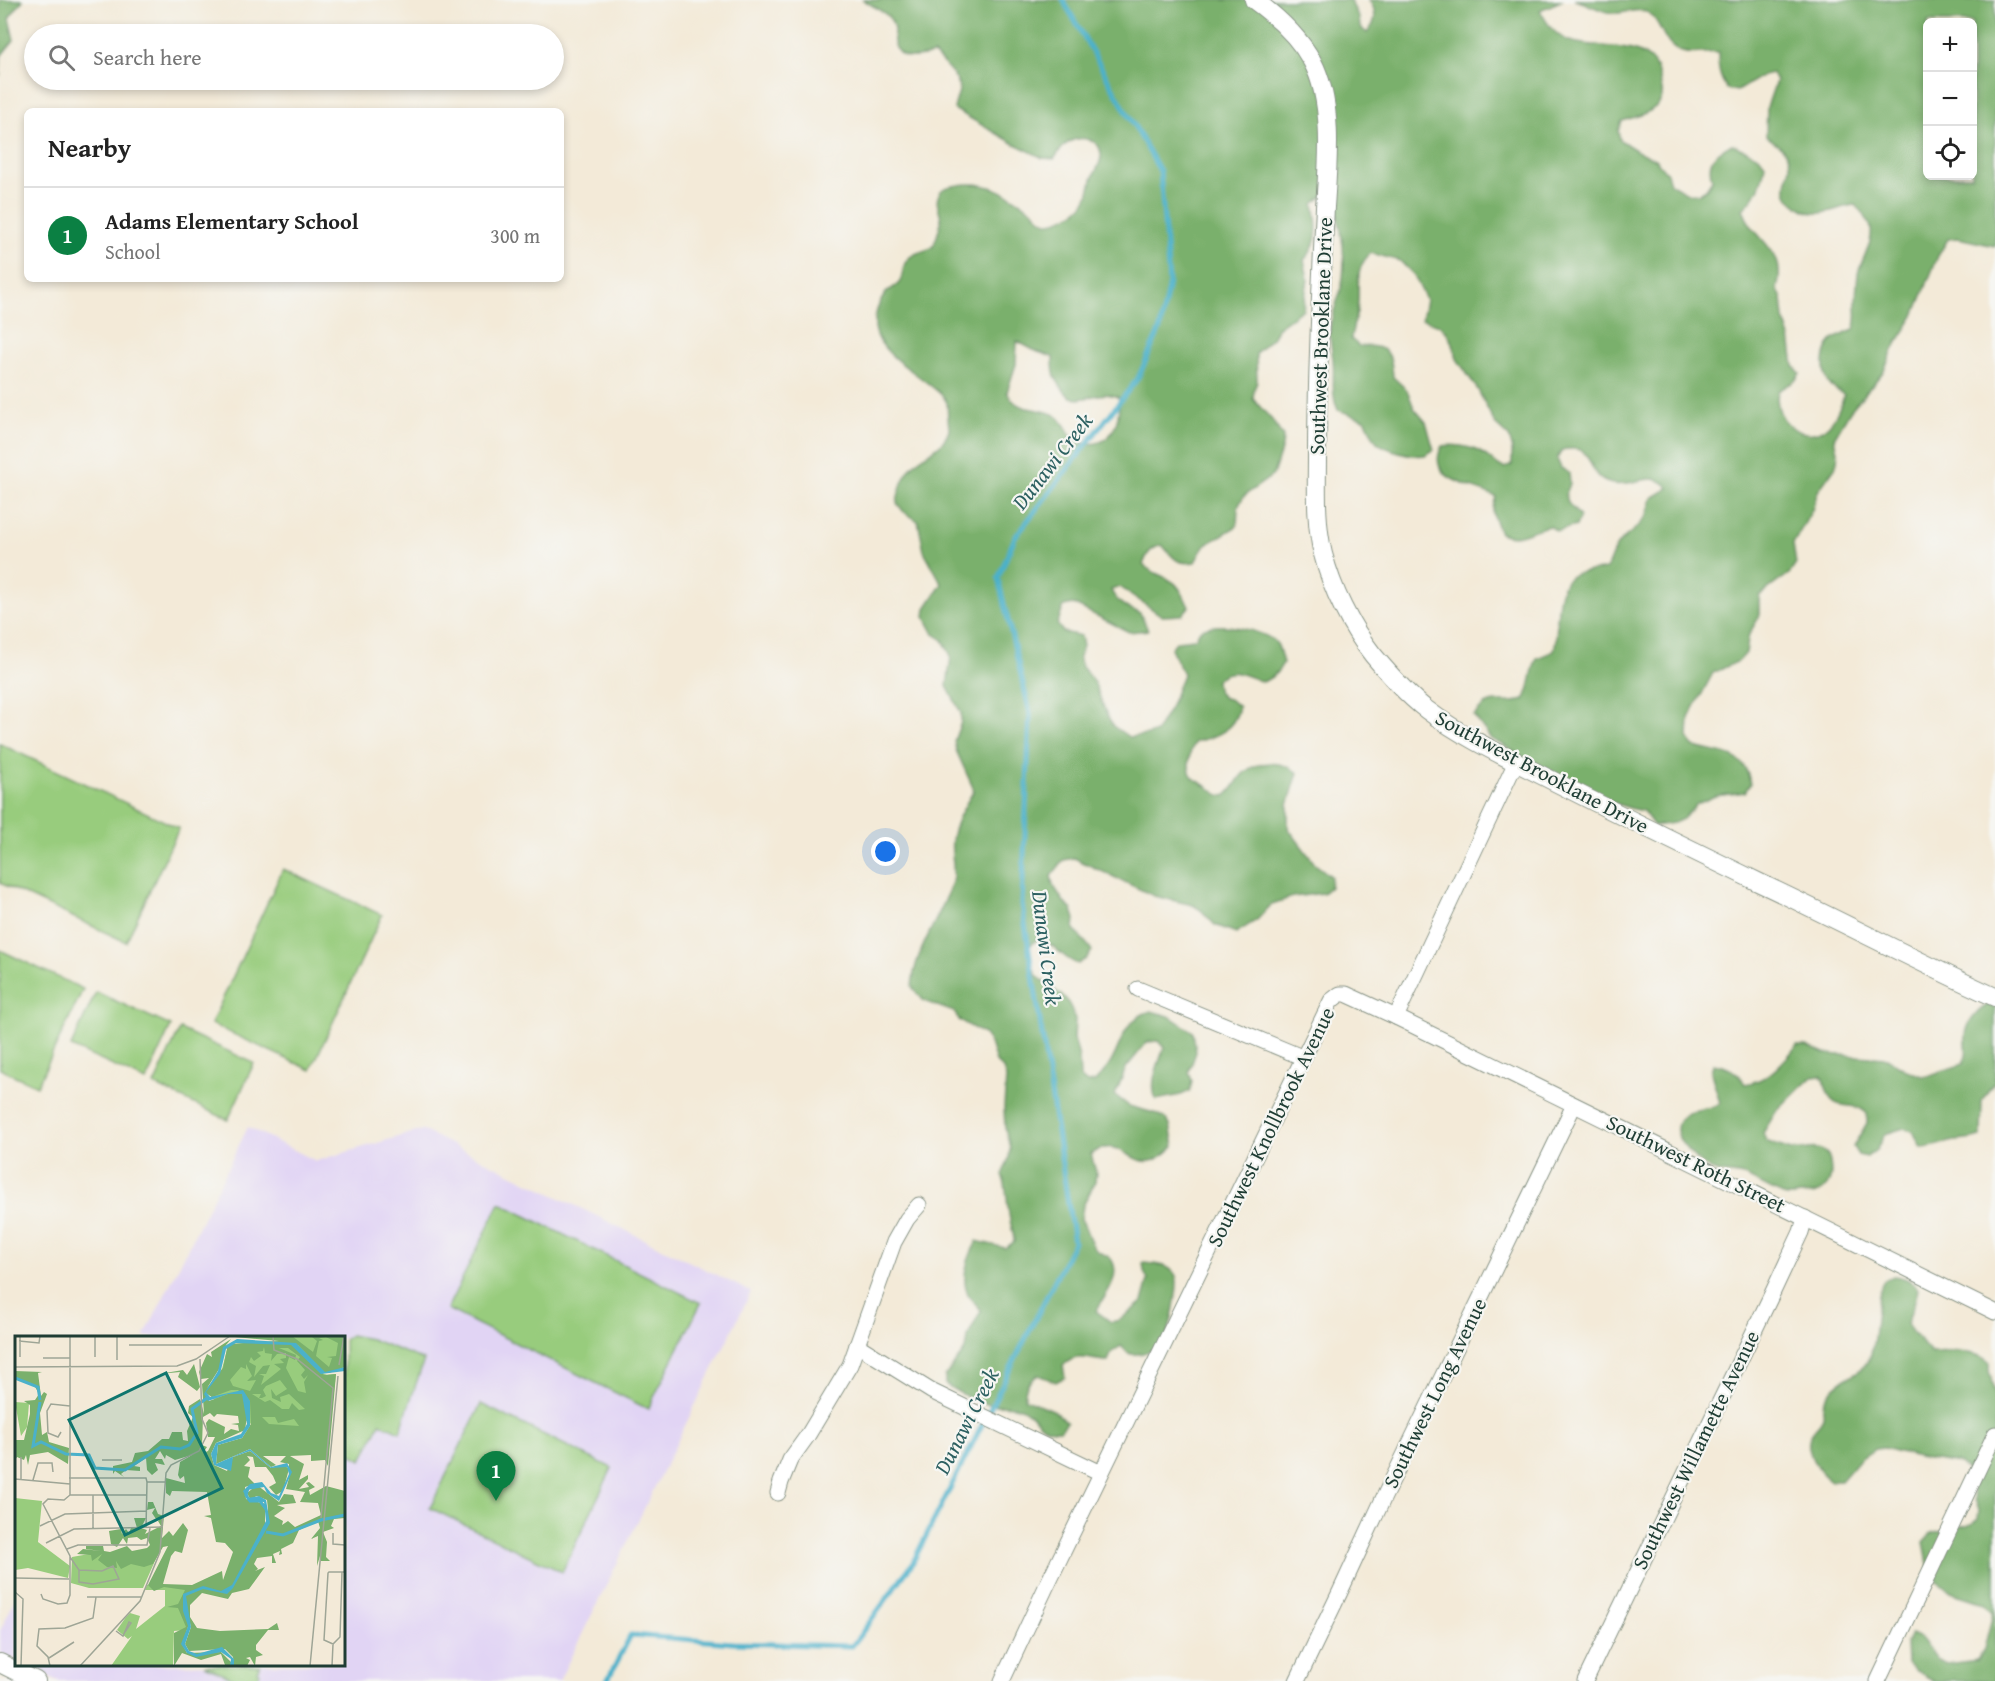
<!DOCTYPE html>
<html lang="en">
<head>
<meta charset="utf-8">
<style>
	body { margin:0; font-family:"Gentium Book Plus",serif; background:#f2f2f2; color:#222 }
	.controls { position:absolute; right:18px; top:18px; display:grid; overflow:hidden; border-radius:9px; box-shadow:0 3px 9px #0003 }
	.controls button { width:54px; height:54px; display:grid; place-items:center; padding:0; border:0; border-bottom:2px solid #e0e0e0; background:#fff; color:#222; font:30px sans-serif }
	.you { position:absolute; left:886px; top:852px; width:21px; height:21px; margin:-15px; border:4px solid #fff; border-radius:50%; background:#1a73e8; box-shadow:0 0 0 9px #1a73e833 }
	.badge { display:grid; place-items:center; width:39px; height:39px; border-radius:50%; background:#0b8043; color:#fff; font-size:20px; font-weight:700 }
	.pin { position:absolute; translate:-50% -50px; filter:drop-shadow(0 2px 3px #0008) }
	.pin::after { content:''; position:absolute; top:32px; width:21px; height:18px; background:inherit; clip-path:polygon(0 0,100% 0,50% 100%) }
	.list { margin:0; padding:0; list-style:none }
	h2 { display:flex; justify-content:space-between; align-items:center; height:78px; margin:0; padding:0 24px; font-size:26px }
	h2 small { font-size:20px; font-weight:400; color:#767676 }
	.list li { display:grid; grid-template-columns:39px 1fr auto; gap:18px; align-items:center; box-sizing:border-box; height:96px; padding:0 24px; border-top:2px solid #e0e0e0 }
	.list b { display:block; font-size:22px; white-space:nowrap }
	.list p { margin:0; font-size:20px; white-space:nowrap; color:#767676 }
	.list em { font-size:20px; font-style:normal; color:#767676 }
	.icon { flex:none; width:33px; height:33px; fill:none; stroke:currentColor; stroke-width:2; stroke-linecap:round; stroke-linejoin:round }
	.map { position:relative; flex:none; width:1995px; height:1681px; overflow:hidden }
	.search { position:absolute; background:#fff; box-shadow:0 3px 9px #0003; left:24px; top:24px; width:540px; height:66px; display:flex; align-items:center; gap:15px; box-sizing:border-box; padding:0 21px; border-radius:33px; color:#767676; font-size:22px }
	.panel { position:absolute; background:#fff; box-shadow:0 3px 9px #0003; left:24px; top:108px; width:540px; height:174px; border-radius:9px }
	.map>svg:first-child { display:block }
	.built { fill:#e1d4f4 }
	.green { fill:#98cc7d; stroke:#5c8458; stroke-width:1.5 }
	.forest { fill:#7ab06c; stroke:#4c7650; stroke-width:1.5; fill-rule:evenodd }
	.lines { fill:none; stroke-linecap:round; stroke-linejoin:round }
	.stream { stroke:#4bb1ca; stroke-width:5 }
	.minor-casing { stroke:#899486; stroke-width:17 }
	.tertiary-casing { stroke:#899486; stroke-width:20 }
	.minor { stroke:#fff; stroke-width:15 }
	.tertiary { stroke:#fff; stroke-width:18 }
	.labels { text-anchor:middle; stroke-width:4.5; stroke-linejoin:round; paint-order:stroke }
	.street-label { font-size:21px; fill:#1f3d34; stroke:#f6f6f2 }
	.water-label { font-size:22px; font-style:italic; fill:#2c6061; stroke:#f6f6f2 }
	.inset-river { fill:none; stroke:#4bb1ca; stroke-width:3 }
	.inset-road { fill:none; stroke:#9ea596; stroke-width:1.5 }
	.view { fill:#0f766e; fill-opacity:0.15; stroke:#0f766e; stroke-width:3 }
	.inset-edge { fill:none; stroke:#1f3d34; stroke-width:3 }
</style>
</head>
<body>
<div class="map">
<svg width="1995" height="1681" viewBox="0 0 1995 1681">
	<rect width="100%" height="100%" fill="#f6f6f2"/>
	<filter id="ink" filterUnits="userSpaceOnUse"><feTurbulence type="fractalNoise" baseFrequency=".0167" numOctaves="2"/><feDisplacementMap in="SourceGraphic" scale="12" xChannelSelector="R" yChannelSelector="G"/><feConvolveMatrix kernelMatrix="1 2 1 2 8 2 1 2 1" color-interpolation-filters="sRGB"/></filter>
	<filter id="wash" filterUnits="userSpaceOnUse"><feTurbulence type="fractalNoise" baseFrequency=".008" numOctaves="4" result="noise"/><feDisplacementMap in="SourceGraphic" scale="24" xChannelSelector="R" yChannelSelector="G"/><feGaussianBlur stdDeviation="1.35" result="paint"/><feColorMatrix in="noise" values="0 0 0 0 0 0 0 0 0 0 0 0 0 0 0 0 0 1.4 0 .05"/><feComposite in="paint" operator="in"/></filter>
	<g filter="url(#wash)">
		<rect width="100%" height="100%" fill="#f3ead8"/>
		<g class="built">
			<polygon points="248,1127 316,1161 422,1130 751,1292 559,1681 58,1681 24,1665 344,1664 344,1338 144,1337"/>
			<polygon points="16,1597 16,1661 0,1653 0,1631"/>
		</g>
		<g class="green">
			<polygon points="0,744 179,828 126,942 0,883"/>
			<polygon points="283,869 382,915 311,1070 211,1024"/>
			<polygon points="0,950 83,989 37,1086 0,1069"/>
			<polygon points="96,992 171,1026 146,1081 71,1047"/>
			<polygon points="180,1029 254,1063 228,1120 154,1085"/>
			<polygon points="500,1203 701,1303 648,1409 447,1309"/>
			<polygon points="350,1335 371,1339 424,1360 400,1432 380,1423 362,1460 344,1451 344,1340"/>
			<polygon points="481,1404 612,1468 562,1572 430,1508"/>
			<polygon points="205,1665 260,1665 257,1671 260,1673 255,1681 239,1681"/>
		</g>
		<g class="forest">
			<polygon points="0,0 23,0 9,18 14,40 1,56 0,76"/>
			<path d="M 863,0 L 1350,0 L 1359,18 L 1360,27 L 1367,33 C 1377,22 1377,12 1369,0 L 1563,0 L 1540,10 C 1546,22 1555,35 1567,40 C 1588,50 1638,40 1654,64 C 1659,70 1660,82 1662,90 C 1666,110 1636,117 1622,121 L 1618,131 L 1620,140 L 1637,151 L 1655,159 L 1667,173 L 1670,183 L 1689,194 L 1698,194 L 1706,189 L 1712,180 C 1706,158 1715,154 1732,144 L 1759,156 L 1765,164 C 1763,182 1756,198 1743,209 C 1752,241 1789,248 1777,289 L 1782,298 L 1784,319 L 1790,337 L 1794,366 L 1800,373 L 1795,381 L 1778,391 C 1771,423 1810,450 1832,421 C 1838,414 1841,404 1844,395 C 1839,391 1831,387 1828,383 C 1824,378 1824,369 1824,363 C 1825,341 1835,337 1854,330 C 1858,320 1856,313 1856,303 C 1856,293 1857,283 1858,274 C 1861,259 1873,245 1871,229 C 1870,220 1861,212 1856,205 C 1843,205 1827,215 1815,213 C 1808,213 1803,209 1798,206 C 1772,189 1797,173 1788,155 C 1784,147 1773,141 1766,136 L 1767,107 L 1776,81 L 1772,73 L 1763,75 L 1737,91 L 1727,89 C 1719,77 1718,68 1718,53 C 1706,51 1694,56 1682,52 C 1663,47 1663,25 1650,14 C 1639,6 1626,14 1614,13 C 1602,13 1587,2 1574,0 L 1995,0 L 1995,246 L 1958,238 L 1948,239 L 1938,256 L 1914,316 L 1896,344 L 1883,372 L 1850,411 L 1834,438 L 1838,456 L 1836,466 L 1818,491 L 1812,510 L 1793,544 L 1796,564 L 1790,573 L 1759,596 L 1759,617 L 1749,634 L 1746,653 L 1739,661 L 1713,673 L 1689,718 L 1688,737 L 1692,746 C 1717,755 1746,749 1750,784 L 1745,792 L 1715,796 L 1697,804 L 1683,819 L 1674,823 L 1654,826 L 1643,811 L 1633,809 L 1594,797 L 1499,743 L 1491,739 L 1474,716 C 1491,693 1502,707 1524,700 C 1532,687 1530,672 1537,658 L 1554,651 C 1559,633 1554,589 1569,578 C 1577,571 1595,571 1606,569 C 1611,561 1612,551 1619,543 C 1627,534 1640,528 1646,516 C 1649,511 1650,504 1652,498 L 1669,488 C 1651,466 1628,492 1606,482 C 1584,473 1597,442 1562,450 L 1557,459 L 1561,468 L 1569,473 L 1570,484 L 1566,494 L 1568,503 L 1580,517 L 1576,526 L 1557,531 L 1549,526 C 1531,529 1519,541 1500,533 C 1494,519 1490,511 1496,497 C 1475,485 1424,481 1442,446 C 1453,444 1469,446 1480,452 C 1488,456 1495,464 1504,468 L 1512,465 L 1512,447 L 1509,437 L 1495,424 L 1478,390 L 1457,359 L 1452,341 L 1447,333 L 1441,326 L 1422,319 L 1426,300 L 1414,275 L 1400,261 L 1371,253 C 1352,269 1361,290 1357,311 C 1355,321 1352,329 1351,339 L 1359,346 C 1387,346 1391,349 1393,377 L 1407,390 L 1414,408 L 1426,422 L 1434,450 C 1432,451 1426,454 1425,455 C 1414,457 1385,450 1377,442 C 1372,436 1369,427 1366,420 L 1338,410 C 1330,394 1335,377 1333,360 C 1332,349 1329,338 1330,328 C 1332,311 1341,295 1343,278 C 1346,249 1341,223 1332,196 L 1322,197 L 1314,204 C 1318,225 1320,244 1304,260 L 1308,279 L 1303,309 L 1278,327 L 1273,337 L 1256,353 L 1257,381 L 1254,390 L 1253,399 L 1272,420 L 1283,437 L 1282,447 L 1273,475 L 1244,496 L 1238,507 L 1237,526 L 1204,546 L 1195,562 C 1176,565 1174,558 1162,545 C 1151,548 1147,553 1143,565 C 1152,573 1163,575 1173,582 C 1181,587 1185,599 1189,607 L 1182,615 L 1162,616 L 1120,587 L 1111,590 C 1117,604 1127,608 1140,613 L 1148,630 L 1129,632 L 1073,604 L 1064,606 L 1057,624 L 1063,632 L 1081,636 L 1083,646 L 1079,657 L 1082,667 L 1094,682 L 1108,718 L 1113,726 L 1129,737 L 1148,735 L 1156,732 L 1170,708 L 1183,674 L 1171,648 L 1177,641 L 1194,639 C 1195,639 1199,632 1199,631 C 1213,619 1267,630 1277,644 C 1280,649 1281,657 1283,663 C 1278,673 1273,677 1263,682 C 1245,676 1232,665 1216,680 L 1217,689 L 1222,697 L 1231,700 L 1239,707 C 1234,731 1216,737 1195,742 C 1189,752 1185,771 1195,779 C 1199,782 1204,784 1208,787 C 1215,792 1216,795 1225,796 C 1236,788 1236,780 1244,773 C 1259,759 1283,761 1298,773 L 1288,805 L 1288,828 L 1315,864 L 1331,876 L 1330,887 L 1323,893 L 1293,897 L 1272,904 L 1257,920 L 1236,933 L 1215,925 L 1201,910 L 1193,905 L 1154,896 L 1074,858 L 1064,860 L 1051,876 L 1053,885 L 1064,902 L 1072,910 L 1075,919 L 1074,929 C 1080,938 1087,942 1092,951 L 1086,959 L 1078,964 C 1060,958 1056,942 1036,940 L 1029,947 L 1033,967 L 1037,976 L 1066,999 L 1071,1008 L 1075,1019 L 1074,1039 L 1079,1057 L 1080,1077 L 1087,1083 L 1095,1082 C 1099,1077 1104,1072 1108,1067 C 1123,1045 1121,1020 1151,1011 L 1169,1016 L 1193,1032 L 1196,1052 L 1189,1072 L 1192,1081 L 1190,1091 L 1181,1095 L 1156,1100 C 1149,1082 1158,1066 1164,1048 L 1158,1041 L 1147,1042 L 1126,1068 L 1115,1095 L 1129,1106 L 1158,1114 L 1165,1118 L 1170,1125 L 1174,1146 C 1132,1188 1129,1129 1091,1154 L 1096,1172 L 1095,1182 L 1083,1206 L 1081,1219 C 1086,1227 1090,1243 1095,1249 C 1100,1254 1107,1254 1111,1259 C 1123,1275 1104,1297 1096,1311 L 1111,1322 L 1120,1320 L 1142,1302 L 1148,1280 L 1144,1272 L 1143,1263 C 1155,1264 1170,1264 1176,1276 C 1180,1285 1170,1331 1165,1340 C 1160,1349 1138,1357 1128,1353 C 1127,1352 1122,1347 1121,1346 L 1112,1352 L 1108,1361 C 1090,1361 1077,1351 1063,1366 L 1065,1377 L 1056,1382 L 1038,1375 C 1027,1382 1024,1387 1025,1399 L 1053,1410 L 1067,1422 L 1060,1430 C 1038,1432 1038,1416 1021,1408 C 1012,1404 1003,1406 993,1405 C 976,1403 959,1393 945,1384 L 945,1376 L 963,1353 L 967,1345 L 968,1336 L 981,1310 C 977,1305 971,1300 968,1294 C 960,1277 968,1257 977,1241 L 1005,1248 L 1014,1242 C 1014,1232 1010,1224 1009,1214 C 1006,1200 1008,1188 1002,1175 L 1009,1158 L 1010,1148 L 1005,1128 L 1004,1107 L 1006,1078 L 1003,1069 L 996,1062 L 990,1043 L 984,1034 L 959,1020 L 954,1012 L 924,1001 L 912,987 C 914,950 941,918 952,882 C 956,866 950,855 952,841 C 953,824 966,804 974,790 L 956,750 L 954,741 L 961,722 L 961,713 L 947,686 L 951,656 L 943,640 L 934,634 L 925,617 L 926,608 L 942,584 L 924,551 L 918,521 L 903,511 L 897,503 C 899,487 905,473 916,462 C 927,453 945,446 949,430 C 949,426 948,421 948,417 C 947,413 948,407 947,403 C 944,395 937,391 931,386 C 900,360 854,341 885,294 C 889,289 895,288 899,283 C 903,278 902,272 904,266 C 908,252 923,253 933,247 C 936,239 940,229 941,220 C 941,211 934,203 939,194 C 942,187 951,186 958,185 C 987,180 1011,194 1033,211 C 1038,215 1040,220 1047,222 C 1056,223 1073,214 1080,208 C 1088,201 1090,189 1092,179 C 1095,171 1102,163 1101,154 C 1100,139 1081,135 1069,142 C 1064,145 1058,153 1054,159 L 1043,158 L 1015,144 L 954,109 C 955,102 958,96 959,90 C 960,77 942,63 934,54 C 920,57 898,63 894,43 C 893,37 895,29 893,24 C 889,13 872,6 863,0 ZM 1928,22 L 1972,22 L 1972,176 L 1928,176 ZM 1017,341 L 1035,351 L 1053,357 C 1053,372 1053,376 1062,388 C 1078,413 1095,385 1119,398 C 1120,429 1108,452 1074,441 C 1069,433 1065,423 1058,417 C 1040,404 1019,416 1007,392 L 1016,364 Z"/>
			<path d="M 1989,1004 L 1995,1008 L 1995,1081 L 1982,1100 L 1981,1137 C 1972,1140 1965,1140 1956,1141 C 1944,1142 1934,1148 1921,1148 L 1913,1131 L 1904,1128 L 1885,1134 L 1876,1150 L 1867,1157 L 1858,1155 L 1853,1147 L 1867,1123 L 1867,1114 C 1867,1113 1860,1108 1859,1108 C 1849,1104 1838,1108 1831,1099 C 1826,1093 1826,1083 1821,1076 L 1812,1077 L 1777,1110 L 1763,1133 L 1766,1141 C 1774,1144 1783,1148 1792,1150 C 1802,1152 1813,1145 1823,1151 C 1831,1155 1830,1163 1831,1171 C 1831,1190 1818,1195 1801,1195 C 1795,1196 1788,1197 1783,1195 C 1770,1190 1758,1182 1746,1177 C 1736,1173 1724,1175 1714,1171 C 1700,1164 1667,1138 1680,1120 C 1688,1107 1708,1111 1720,1103 L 1711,1073 L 1713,1064 C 1728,1066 1737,1071 1745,1084 C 1770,1080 1782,1063 1797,1046 L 1807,1046 L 1825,1054 L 1887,1058 L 1904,1069 L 1924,1077 L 1963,1064 C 1969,1052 1965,1048 1966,1035 C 1967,1022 1978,1010 1989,1004 Z"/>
			<path d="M 1893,1276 C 1905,1277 1911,1280 1918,1289 C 1916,1301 1911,1312 1907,1323 L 1912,1332 L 1931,1353 C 1951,1353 1973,1348 1989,1362 L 1989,1371 L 1995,1395 L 1995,1681 L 1935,1681 L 1914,1670 L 1907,1663 L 1906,1643 L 1911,1634 L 1920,1638 L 1938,1660 L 1946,1664 L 1978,1660 L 1984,1649 L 1993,1613 L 1984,1603 L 1950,1592 L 1937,1581 L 1928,1564 L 1924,1542 L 1931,1534 L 1970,1524 L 1978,1518 L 1979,1509 L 1975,1500 L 1968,1471 L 1960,1464 L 1921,1458 L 1884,1448 L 1875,1449 L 1860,1459 L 1841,1481 L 1831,1481 C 1818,1472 1803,1450 1811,1434 C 1814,1428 1820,1425 1822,1419 C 1825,1414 1822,1411 1823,1406 C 1823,1401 1829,1393 1832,1390 C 1843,1376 1862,1375 1870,1357 C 1877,1340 1875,1289 1885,1280 C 1887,1278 1890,1278 1893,1276 Z"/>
		</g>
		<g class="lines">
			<polyline class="stream" points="607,1681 631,1635 733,1643 852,1646 912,1564 1074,1242 1022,904 1030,713 998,578 1015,537 1138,378 1160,329 1169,282 1160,171 1063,0"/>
		</g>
	</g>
	<g filter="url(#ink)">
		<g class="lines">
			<defs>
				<g id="minor">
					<polyline points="1138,989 1304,1058"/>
					<polyline points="1396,1017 1516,762"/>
					<polyline points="857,1345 931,1391 1101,1473"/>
					<polyline points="778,1493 781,1482 790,1460 808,1435 850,1365 894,1242 907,1219 919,1205"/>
					<polyline points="1002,1681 1046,1587 1331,1001 1340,994 1346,994 1396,1017 1995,1312"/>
					<polyline points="1297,1681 1340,1592 1383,1499 1574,1105"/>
					<polyline points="1585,1681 1771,1296 1801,1232 1805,1218"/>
					<polyline points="1878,1681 1995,1434"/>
				</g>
				<g id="tertiary">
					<path d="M 1254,0 C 1276,16 1299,37 1312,61 C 1334,102 1328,163 1325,207 C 1321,290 1317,372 1317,455 C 1317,487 1315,522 1323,554 C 1332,589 1350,626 1373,655 C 1389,674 1407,695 1427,710 C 1468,741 1517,762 1563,786 C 1628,819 1694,851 1760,883 C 1839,920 1916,961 1995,997"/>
					<polyline points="0,1663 36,1681"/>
				</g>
			</defs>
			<use href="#minor" class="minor-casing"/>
			<use href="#tertiary" class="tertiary-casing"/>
			<use href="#minor" class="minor"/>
			<use href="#tertiary" class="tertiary"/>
		</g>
	</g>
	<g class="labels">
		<g class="street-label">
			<text transform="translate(1321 336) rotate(-88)" y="7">Southwest Brooklane Drive</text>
			<text transform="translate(1542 772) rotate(28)" y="7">Southwest Brooklane Drive</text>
			<text transform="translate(1271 1127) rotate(-64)" y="7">Southwest Knollbrook Avenue</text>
			<text transform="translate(1696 1164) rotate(26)" y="7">Southwest Roth Street</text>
			<text transform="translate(1435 1393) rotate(-64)" y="7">Southwest Long Avenue</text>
			<text transform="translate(1696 1450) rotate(-64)" y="7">Southwest Willamette Avenue</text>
		</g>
		<g class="water-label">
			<text transform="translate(1052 461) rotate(-52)" y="8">Dunawi Creek</text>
			<text transform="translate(1047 948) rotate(83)" y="8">Dunawi Creek</text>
			<text transform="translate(966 1421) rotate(-63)" y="8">Dunawi Creek</text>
		</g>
	</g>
	<g transform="translate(15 1336)">
		<rect width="330" height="330" fill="#f3ead8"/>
		<path d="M 271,0 L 325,1 L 320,34 L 308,35 L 289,15 L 270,5 ZM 243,5 L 276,9 L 300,34 L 312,39 L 321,38 L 315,93 L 234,92 L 236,88 L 191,57 L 207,33 L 213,10 ZM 0,66 L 14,67 L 12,91 L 6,100 ZM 0,162 L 27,165 L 23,206 L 55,230 L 53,242 L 13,232 L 0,234 ZM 74,218 L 88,217 L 143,218 L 128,252 L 74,252 L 56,247 L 57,221 ZM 132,249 L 171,250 L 173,290 L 171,294 L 159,295 L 158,330 L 96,330 L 117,300 L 113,303 L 102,294 L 111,281 L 115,277 L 125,280 L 121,293 L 150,270 L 150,254 L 130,254 Z" fill="#98cc7d"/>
		<path d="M 277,0 L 298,16 L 302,5 L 297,1 L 330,1 L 330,31 L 314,37 L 308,36 L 283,9 L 271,7 L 282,10 L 309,39 L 321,38 L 313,130 L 310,124 L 296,125 L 296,119 L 275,120 L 289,128 L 284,144 L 293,139 L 293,143 L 284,153 L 294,151 L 291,147 L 294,146 L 300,151 L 294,154 L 295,159 L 311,150 L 330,155 L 330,182 L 319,183 L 316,190 L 319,192 L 308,196 L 312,206 L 311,221 L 315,225 L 306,225 L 305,220 L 302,230 L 303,200 L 296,203 L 305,192 L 303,185 L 284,194 L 278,207 L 266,213 L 267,218 L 264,219 L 265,215 L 258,218 L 261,227 L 257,227 L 257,220 L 242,222 L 239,228 L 243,233 L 240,235 L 250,231 L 234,253 L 217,257 L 213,263 L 187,257 L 175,269 L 175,281 L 182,292 L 205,295 L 253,293 L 262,287 L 264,294 L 253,294 L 241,309 L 241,314 L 248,319 L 241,321 L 240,330 L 235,321 L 231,322 L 235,324 L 232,330 L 219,330 L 218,321 L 210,313 L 174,315 L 170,308 L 176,291 L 169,264 L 174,288 L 167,308 L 172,317 L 206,316 L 217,327 L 215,330 L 207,330 L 210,329 L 206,318 L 186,324 L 167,317 L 159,330 L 159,297 L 171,291 L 163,272 L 152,271 L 163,268 L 170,254 L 149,251 L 139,255 L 133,249 L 153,210 L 148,211 L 138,228 L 129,231 L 116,228 L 106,233 L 101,225 L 102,232 L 92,231 L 83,224 L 87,218 L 77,225 L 76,219 L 62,218 L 68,213 L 86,215 L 71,213 L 71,210 L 88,210 L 89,215 L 95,216 L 112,210 L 117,215 L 132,212 L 135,209 L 132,202 L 126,204 L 122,201 L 113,202 L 112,208 L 108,202 L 102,211 L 96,208 L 94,195 L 106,193 L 107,198 L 111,193 L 114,197 L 116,192 L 122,192 L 119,182 L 131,182 L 126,192 L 132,194 L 130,198 L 146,190 L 143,185 L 146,182 L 141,183 L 137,177 L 140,172 L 132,174 L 133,166 L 138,166 L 143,178 L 149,180 L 147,202 L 154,195 L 158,200 L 168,187 L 173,194 L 167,217 L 160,215 L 156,220 L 148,248 L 177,249 L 207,235 L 208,244 L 218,216 L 210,207 L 201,206 L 196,182 L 189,180 L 196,179 L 192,156 L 157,155 L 155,160 L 151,157 L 151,142 L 170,147 L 169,140 L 165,143 L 163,139 L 165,126 L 177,119 L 160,124 L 151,119 L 150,123 L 145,115 L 140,123 L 147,123 L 150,129 L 140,127 L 143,134 L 137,139 L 132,134 L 131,122 L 119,130 L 125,131 L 125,135 L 111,134 L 106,138 L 109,141 L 100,135 L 98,138 L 98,130 L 117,126 L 120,117 L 133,115 L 147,103 L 154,103 L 157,96 L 167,96 L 168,104 L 173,105 L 172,95 L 178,81 L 173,77 L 174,70 L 185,63 L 189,78 L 187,48 L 194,42 L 186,43 L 184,36 L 192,18 L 197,21 L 196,16 L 216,3 L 211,9 L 206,30 L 192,52 L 208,32 L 213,8 L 264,5 L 220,1 ZM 311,1 L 323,7 L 321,20 L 312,21 L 317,22 L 314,31 L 301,20 L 304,5 L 308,4 L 304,2 ZM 249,11 L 250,17 L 257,18 L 256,25 L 262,18 L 271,17 L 271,22 L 265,23 L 269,27 L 259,28 L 266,33 L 246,49 L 249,40 L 244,38 L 251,38 L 255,29 L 248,30 L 239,41 L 241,30 L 234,26 L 236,21 L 239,25 L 246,20 L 242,16 L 248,15 ZM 264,12 L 273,12 L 285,21 L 282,25 L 290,34 L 286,39 L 289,43 L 293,39 L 289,46 L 291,57 L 283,55 L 271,32 L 274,21 L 280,24 L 281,19 ZM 231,28 L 237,40 L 232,45 L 241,44 L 235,55 L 218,50 L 215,44 L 226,31 L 231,33 ZM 265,44 L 272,53 L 261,60 L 256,53 L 257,62 L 266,66 L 265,61 L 274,58 L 290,73 L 284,74 L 277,67 L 274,73 L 267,73 L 255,64 L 250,66 L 237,58 L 246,58 L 244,62 L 247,62 L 251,60 L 248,54 L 251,50 ZM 216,54 L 223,54 L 235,65 L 236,88 L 227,102 L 203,109 L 201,128 L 235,113 L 256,131 L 261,129 L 248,120 L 271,120 L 265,126 L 274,128 L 274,142 L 271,153 L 290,156 L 285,166 L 303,167 L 306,179 L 280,191 L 273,185 L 267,189 L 268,185 L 259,180 L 270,172 L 262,169 L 281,167 L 278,159 L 269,158 L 264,166 L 242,149 L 232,157 L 235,163 L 242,160 L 252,164 L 253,173 L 250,194 L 250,168 L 231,163 L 230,151 L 240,148 L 233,141 L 235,131 L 229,130 L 235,124 L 232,120 L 238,121 L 240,131 L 251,131 L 258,140 L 261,147 L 254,151 L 261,159 L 268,155 L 274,133 L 269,129 L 256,132 L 235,115 L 218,121 L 212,135 L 199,129 L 196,118 L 201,107 L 230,94 L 233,74 L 227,58 L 213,58 L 194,65 L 191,57 L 197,61 ZM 195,77 L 199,81 L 202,78 L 223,80 L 224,87 L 216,88 L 223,89 L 224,95 L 216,93 L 209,98 L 210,91 L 194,83 L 191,87 L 193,101 L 200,101 L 193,115 L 188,117 L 192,111 L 187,109 L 188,81 ZM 247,81 L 260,81 L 263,87 L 279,83 L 284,90 L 254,88 ZM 179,28 L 185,51 L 182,55 L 163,41 L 165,36 L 144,38 L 168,34 L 172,39 ZM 0,35 L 27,36 L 23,37 L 26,60 L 29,56 L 32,58 L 25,77 L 27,99 L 32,96 L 34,106 L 54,112 L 53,128 L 33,116 L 15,119 L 13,129 L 11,119 L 9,124 L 2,121 L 0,124 L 0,104 L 9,104 L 15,78 L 15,69 L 9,65 L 20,64 L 24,58 L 19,49 L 0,42 Z" fill="#7ab06c" fill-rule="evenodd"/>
		<path d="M 222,3 L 281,7 L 310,36 L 330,31 L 330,35 L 306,38 L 276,9 L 221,7 L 211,13 L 205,38 L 191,56 L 195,61 L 228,54 L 235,65 L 235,90 L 227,102 L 203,109 L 201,128 L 235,113 L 256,131 L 272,127 L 277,136 L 264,165 L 252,157 L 249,151 L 232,154 L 233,162 L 244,160 L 251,164 L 255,187 L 218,252 L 212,258 L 188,253 L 171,260 L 176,291 L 170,308 L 174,315 L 182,318 L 207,311 L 219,323 L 219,330 L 215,330 L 216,323 L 206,316 L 181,321 L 172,317 L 166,308 L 173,290 L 168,275 L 168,258 L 188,250 L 206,255 L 217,249 L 251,185 L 249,166 L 233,165 L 228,155 L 235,148 L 247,146 L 256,157 L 264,160 L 274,138 L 272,131 L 256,132 L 235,115 L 218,121 L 216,135 L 199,129 L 196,118 L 201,107 L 226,98 L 232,88 L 227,58 L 213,58 L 193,65 L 189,58 L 203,35 L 208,11 Z" fill="#4bb1ca"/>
		<path class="inset-river" d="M 0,42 L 23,51 L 25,64M 25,66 L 18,110 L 26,106 L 51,118 L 74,119 L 80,132 L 110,134 L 146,111 L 165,113 L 174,109 L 182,97 L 177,73 L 192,62M 233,152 L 231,159 L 235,165 L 245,165 L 251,173M 251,196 L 268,199 L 306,184 L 330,179"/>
		<path class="inset-road" d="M 5,0 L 5,21M 55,0 L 55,31M 258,0 L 259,14 L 282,23 L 318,52 L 306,182M 4,5 L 24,7 L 25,0M 114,9 L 187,9M 80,21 L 80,0M 28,22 L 55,22M 102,24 L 102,0M 324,29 L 329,0M 0,31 L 162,30 L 181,23 L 215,0M 46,96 L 43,101 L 33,97 L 32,75 L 36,68 L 55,70M 87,124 L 107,124M 54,142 L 131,142 L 132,146 L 150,146M 0,143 L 55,148M 6,143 L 6,121M 18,144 L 23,127 L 37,127 L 38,136M 55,159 L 132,159M 25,190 L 50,178 L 132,175M 131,192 L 132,146M 78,193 L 78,159M 318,197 L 318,208 L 330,209M 31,207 L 59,193 L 148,191M 52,213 L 63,209 L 132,209 L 135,192M 55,221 L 64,234 L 64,246 L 78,248 L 104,243 L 98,230 L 87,235 L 64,234M 327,236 L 325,301 L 318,308 L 309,304 L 313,237 L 314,236 L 330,236M 0,242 L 54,243M 0,256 L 8,263 L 6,330M 26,258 L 28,263 L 43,268 L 52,267 L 55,259 L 55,220 L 28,168 L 33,163 L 49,164 L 55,159 L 55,31M 72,261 L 127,261M 101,295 L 108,300 L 114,286 L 116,287 L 110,296M 34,322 L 59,306M 35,330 L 33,321 L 22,310 L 24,293 L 50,292 L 78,282 L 81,261M 65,330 L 125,265 L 145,216 L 151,137 L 156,129 L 184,115 L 193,97 L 187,83 L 185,23M 295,330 L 323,40M 317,330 L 318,308"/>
		<path class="view" d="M 151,37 L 207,152 L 110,199 L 54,84 Z"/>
		<rect width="330" height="330" class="inset-edge"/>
	</g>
</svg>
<div class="controls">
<button>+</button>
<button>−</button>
<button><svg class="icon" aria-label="locate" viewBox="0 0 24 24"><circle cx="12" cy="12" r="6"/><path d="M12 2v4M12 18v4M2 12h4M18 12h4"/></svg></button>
</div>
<div class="you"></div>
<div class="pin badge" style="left:496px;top:1501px">1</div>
<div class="search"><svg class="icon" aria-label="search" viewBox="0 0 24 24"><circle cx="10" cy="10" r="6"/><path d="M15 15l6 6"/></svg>Search here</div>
<section class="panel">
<h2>Nearby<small></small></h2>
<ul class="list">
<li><span class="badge">1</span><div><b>Adams Elementary School</b><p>School</p></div><em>300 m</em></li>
</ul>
</section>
</div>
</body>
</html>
